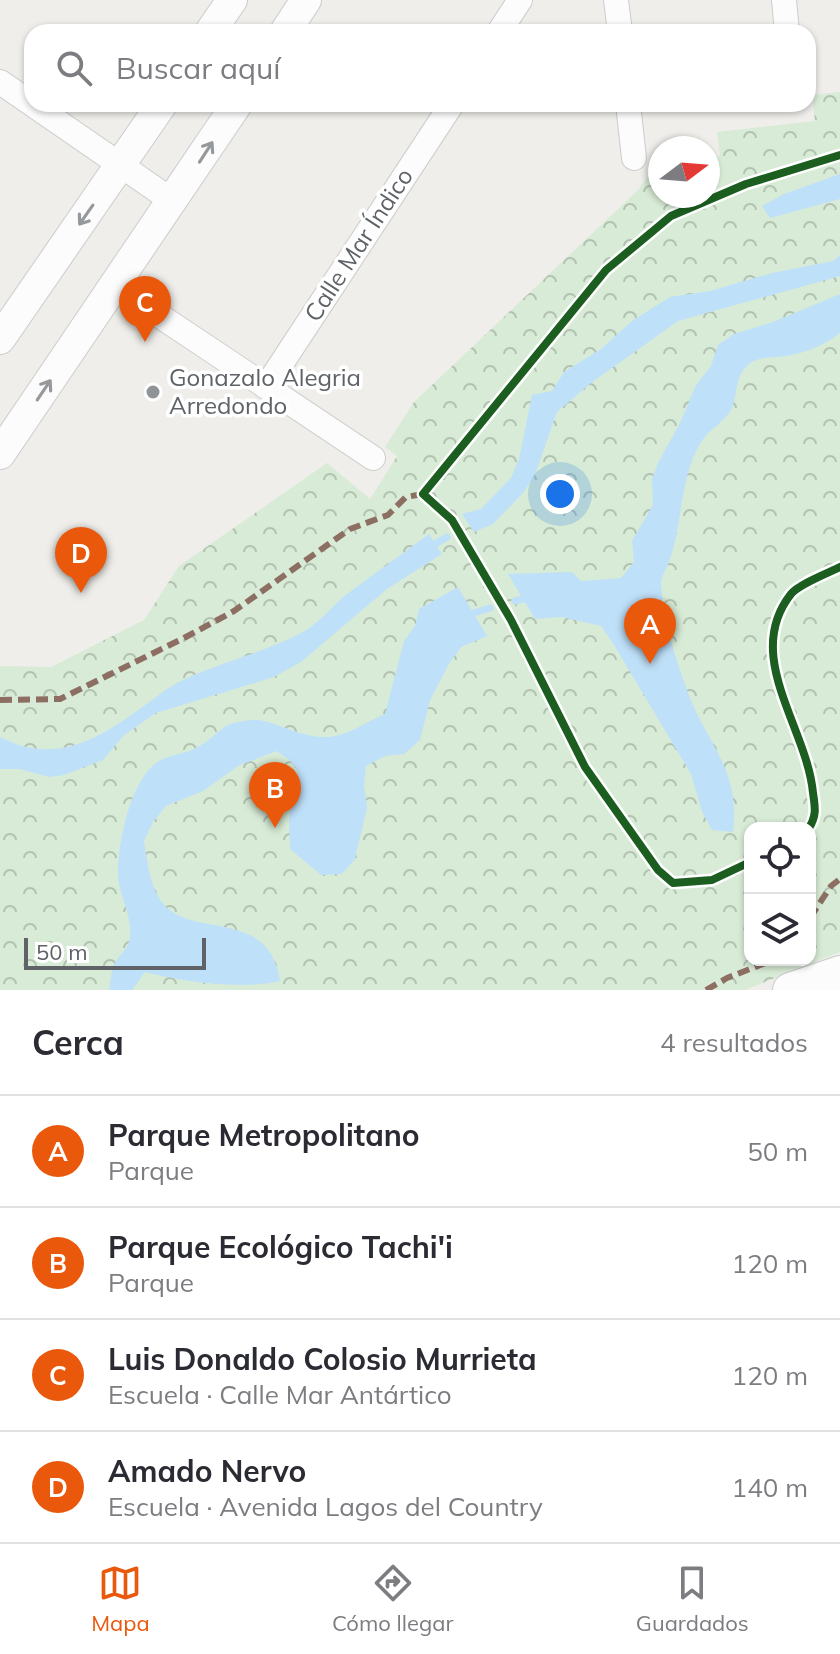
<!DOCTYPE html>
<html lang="es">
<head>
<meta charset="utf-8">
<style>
	body { margin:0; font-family:Mulish,sans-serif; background:#f7f7f7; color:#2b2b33 }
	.controls { position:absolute; right:24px; bottom:24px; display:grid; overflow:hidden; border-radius:16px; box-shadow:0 2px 6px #0004 }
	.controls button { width:72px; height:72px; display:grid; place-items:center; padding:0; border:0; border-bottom:2px solid #e1e1e2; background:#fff; color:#2b2b33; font:40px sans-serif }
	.compass { position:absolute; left:648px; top:136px; width:72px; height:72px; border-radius:50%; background:#fff; box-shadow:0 2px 6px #0004; rotate:74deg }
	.scale { position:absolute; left:24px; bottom:20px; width:182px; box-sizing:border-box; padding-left:8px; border:4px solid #5f6368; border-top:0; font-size:22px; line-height:28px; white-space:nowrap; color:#5f6368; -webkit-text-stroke:6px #fff; paint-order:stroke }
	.you { position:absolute; left:560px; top:494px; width:28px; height:28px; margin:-20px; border:6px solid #fff; border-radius:50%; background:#1a73e8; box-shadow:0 0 0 12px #1a73e833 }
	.badge { display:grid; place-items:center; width:52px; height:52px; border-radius:50%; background:#ea580c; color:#fff; font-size:26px; font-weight:700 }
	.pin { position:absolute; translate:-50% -66px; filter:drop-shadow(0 2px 4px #0008) }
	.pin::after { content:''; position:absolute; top:42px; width:28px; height:24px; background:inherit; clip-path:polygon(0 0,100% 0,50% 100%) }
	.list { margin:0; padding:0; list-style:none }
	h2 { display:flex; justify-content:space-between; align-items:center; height:104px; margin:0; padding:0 32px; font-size:34px }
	h2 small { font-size:26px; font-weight:400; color:#7c7c81 }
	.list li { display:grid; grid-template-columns:52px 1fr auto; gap:24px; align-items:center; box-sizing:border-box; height:112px; padding:0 32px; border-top:2px solid #e1e1e2 }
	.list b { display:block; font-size:30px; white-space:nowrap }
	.list p { margin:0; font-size:26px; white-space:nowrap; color:#7c7c81 }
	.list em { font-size:26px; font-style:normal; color:#7c7c81 }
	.icon { flex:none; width:44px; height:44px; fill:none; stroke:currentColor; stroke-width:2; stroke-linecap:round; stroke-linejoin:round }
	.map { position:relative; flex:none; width:840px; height:990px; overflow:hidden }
	.search { position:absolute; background:#fff; box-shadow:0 2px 6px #0004; left:24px; right:24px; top:24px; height:88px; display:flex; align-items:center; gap:20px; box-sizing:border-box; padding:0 28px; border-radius:24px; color:#7c7c81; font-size:30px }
	.sheet { height:552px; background:#fff }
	nav { display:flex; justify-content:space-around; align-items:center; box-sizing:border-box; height:112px; border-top:2px solid #e1e1e2; background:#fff; font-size:22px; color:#7c7c81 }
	nav a { display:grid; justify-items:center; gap:4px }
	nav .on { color:#ea580c }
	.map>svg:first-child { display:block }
	.park { fill:url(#park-crowns); fill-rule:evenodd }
	.water { fill:#bfe0f9 }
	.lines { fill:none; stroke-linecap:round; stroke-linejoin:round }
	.stream { stroke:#bfe0f9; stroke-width:7 }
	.minor-casing { stroke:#cbcccc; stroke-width:26 }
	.tertiary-casing { stroke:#cbcccc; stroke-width:32 }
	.secondary-casing { stroke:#cacacb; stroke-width:36 }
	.minor { stroke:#fdfcfc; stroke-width:24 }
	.tertiary { stroke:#fdfcfc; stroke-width:30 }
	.secondary { stroke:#fdfcfc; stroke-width:34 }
	.quiet { stroke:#8d6e63; stroke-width:6; stroke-dasharray:12 6; stroke-linecap:butt }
	.cycleway-casing { stroke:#fff; stroke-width:13 }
	.cycleway { stroke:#1b5e20; stroke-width:8 }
	.oneway { stroke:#96999c }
	.poi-dot { fill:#919496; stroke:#fff; stroke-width:3 }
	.labels { text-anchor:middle; stroke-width:7; stroke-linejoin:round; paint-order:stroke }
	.street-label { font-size:24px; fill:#5f6368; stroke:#fff }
	.poi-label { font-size:24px; fill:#5f6368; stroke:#fff; text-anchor:start }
</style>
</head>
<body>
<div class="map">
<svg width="840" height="990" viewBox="0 0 840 990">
	<defs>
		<pattern id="park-crowns" width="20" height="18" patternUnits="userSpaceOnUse" patternTransform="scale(2)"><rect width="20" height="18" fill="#d8ebd6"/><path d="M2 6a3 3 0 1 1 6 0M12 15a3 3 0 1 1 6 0" fill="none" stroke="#b2c2b1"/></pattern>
	</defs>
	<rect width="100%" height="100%" fill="#efeeea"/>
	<path class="park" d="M 840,92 L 840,952 L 745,990 L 0,990 L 0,666 L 51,667 L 144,620 L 179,566 L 327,463 L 370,499 L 397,456 L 385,447 L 414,402 L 638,190 L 657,163 L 660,163 L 660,196 L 708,196 L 708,158 L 720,156 L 717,132 L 815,121 L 812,95 ZM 750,828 L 810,828 L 810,960 L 750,960 Z"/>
	<g class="water">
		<polygon points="840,174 840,199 770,218 762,206 784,194"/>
		<polygon points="840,255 840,276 678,321 591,383 557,412 535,475 523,493 493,524 474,532 462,514 481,509 511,478 519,459 532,395 552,391 564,372 601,349 632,321 670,297 710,291 772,273 833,261"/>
		<path d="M 840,294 L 840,333 C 826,344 808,352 791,355 C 774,359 758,354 745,368 C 734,380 738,402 729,413 C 720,425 707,431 700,444 C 679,480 683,524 669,562 C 666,570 661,576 661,584 C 663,620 675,657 687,690 C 706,744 741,768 733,832 L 712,830 L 702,812 L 691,774 L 614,645 L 601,626 L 561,617 L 535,619 L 508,574 L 572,572 L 581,581 L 621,578 L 634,562 L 632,541 L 653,505 L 652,479 L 659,461 L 680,423 L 696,385 L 711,366 L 718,345 L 734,334 L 773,322 Z"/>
		<path d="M 429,534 L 442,554 L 387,589 L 301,662 L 274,677 L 156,713 L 124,735 L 103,760 L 64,775 L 49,777 L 20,769 L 0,769 L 0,737 C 56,766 99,739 145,705 C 157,697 168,687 181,681 C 220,662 263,653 301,633 C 320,623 330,607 347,594 Z"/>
		<path d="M 458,587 L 487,636 L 461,647 L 449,664 L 430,700 L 420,740 L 404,754 L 385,756 L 366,766 L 364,785 L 367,808 L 355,859 L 342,874 L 321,875 L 290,849 C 290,837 288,823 290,810 C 296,779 310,771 276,751 L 238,766 L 203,791 L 166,806 L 153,822 L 144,841 C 147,859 150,886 161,901 C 189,941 269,905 280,981 C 245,990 183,982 145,972 L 132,990 L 109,990 C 111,981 111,968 116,961 C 123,951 129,948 130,935 C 132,916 119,895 118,876 C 117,844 131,775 161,760 C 172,754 185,754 196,748 C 222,734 218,722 253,720 C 265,719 277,725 288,729 C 336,746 342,734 385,714 L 404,641 L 415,626 L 419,609 Z"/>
	</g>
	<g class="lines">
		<g class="stream">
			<polyline points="435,544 447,537"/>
			<polyline points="515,601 523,599"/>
			<polyline points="474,613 490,608"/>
		</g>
		<defs>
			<g id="minor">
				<polyline points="616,0 620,32"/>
				<polyline points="784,0 787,32"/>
				<polyline points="499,32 520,0"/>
				<polyline points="0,82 174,202"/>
				<polyline points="628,104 634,158"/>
				<polyline points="115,286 373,458"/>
				<polyline points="266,387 452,104"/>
			</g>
			<g id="tertiary">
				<polyline points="210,32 232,0"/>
				<polyline points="285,32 306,0"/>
				<polyline points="0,339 162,104"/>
				<polyline points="0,454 237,104"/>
			</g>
			<polyline id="secondary" points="790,990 840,973"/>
		</defs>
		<use href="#minor" class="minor-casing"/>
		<use href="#tertiary" class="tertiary-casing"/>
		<use href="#secondary" class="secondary-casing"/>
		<use href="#minor" class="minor"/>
		<use href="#tertiary" class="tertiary"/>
		<use href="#secondary" class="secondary"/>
		<g class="quiet">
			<polyline points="0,700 60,699 184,638 234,611 350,529 388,515 406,497 423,494"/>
			<polyline points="810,918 831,886 840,879"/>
			<polyline points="706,990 727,978 773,960"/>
		</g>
		<defs>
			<g id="cycleway">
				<path d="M 809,828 C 817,815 815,807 813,793 C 807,727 742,656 791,594 C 799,584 828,573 840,567"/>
				<polyline points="750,862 712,880 673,883 658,870 585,767 511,620 452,520 423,494 606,270 671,216 746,184 840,155"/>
			</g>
		</defs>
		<use href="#cycleway" class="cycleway-casing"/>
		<use href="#cycleway" class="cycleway"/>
	</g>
	<defs><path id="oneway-shaft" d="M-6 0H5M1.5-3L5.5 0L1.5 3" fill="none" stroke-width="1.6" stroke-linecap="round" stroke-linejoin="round" transform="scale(2)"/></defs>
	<g class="oneway">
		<use href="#oneway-shaft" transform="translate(206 152) rotate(-57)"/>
		<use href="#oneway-shaft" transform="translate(86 215) rotate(125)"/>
		<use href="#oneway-shaft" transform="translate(44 390) rotate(-56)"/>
	</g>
	<circle class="poi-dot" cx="153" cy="392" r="8"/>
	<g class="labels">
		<g class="street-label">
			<text transform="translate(359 245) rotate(-57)" y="8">Calle Mar Índico</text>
		</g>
		<g class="poi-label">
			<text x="169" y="386">Gonazalo Alegria<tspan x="169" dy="28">Arredondo</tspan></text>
		</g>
	</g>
</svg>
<div class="controls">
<button><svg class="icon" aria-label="locate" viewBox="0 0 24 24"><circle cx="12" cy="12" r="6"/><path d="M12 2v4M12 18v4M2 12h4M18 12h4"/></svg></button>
<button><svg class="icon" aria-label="layers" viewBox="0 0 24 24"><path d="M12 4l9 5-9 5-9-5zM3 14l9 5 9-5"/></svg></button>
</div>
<svg class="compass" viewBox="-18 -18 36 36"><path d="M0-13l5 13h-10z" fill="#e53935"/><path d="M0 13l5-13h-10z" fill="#7c7c81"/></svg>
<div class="scale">50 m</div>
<div class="you"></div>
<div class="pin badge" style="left:650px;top:664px">A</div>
<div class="pin badge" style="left:275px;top:828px">B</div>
<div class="pin badge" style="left:145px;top:342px">C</div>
<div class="pin badge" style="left:81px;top:593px">D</div>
<div class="search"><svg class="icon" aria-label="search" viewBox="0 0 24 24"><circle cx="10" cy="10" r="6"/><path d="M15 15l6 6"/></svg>Buscar aquí</div>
</div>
<section class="sheet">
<h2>Cerca<small>4 resultados</small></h2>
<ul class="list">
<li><span class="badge">A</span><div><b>Parque Metropolitano</b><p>Parque</p></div><em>50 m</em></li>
<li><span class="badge">B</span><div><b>Parque Ecológico Tachi'i</b><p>Parque</p></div><em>120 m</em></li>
<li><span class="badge">C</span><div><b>Luis Donaldo Colosio Murrieta</b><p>Escuela · Calle Mar Antártico</p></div><em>120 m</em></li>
<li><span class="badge">D</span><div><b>Amado Nervo</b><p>Escuela · Avenida Lagos del Country</p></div><em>140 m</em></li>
</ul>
</section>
<nav>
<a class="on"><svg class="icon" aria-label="map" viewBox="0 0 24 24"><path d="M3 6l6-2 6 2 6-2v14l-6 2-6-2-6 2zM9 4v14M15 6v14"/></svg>Mapa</a>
<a><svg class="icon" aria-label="directions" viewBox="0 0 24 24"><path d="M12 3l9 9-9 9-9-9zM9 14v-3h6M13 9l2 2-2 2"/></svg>Cómo llegar</a>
<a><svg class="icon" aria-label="saved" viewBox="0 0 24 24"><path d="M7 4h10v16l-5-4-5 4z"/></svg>Guardados</a>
</nav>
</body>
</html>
